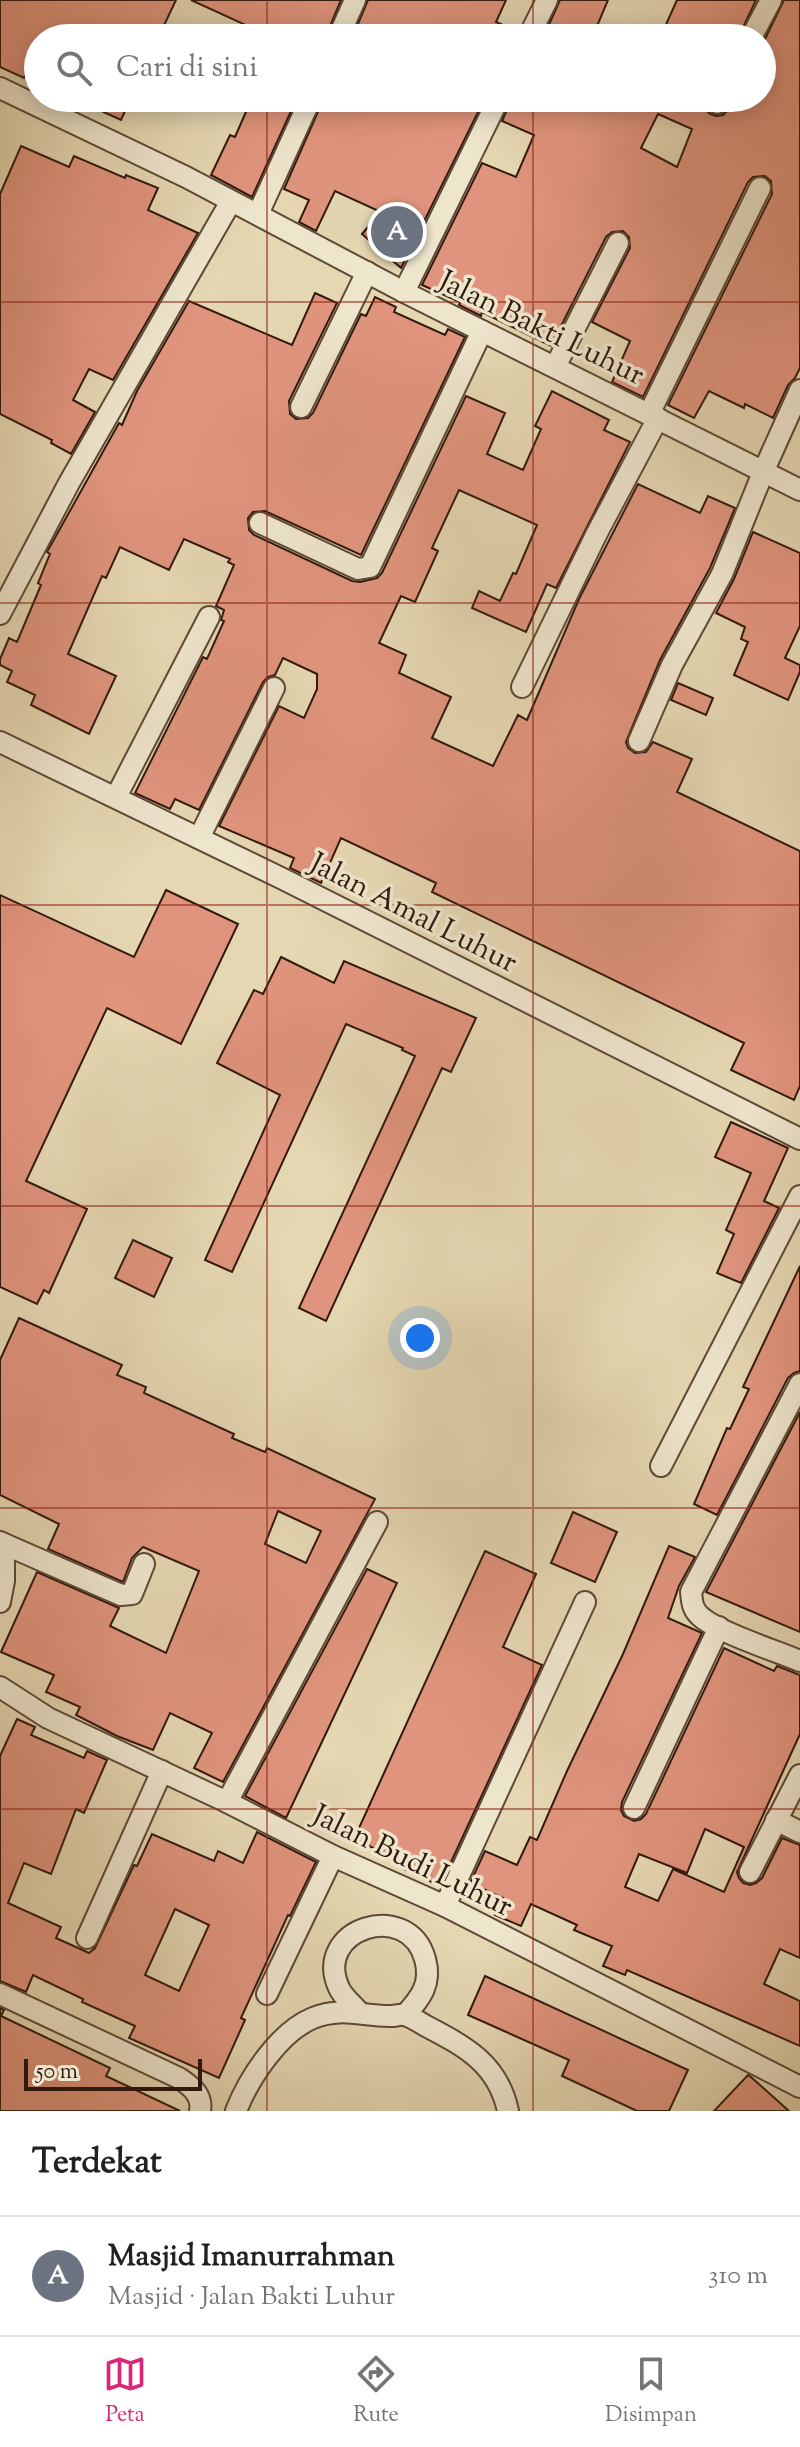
<!DOCTYPE html>
<html lang="id">
<head>
<meta charset="utf-8">
<style>
	body { margin:0; font-family:"Sorts Mill Goudy",serif; background:#f2f2f2; color:#202124 }
	.scale { position:absolute; left:24px; bottom:20px; width:178px; box-sizing:border-box; padding-left:8px; border:4px solid #31190d; border-top:0; font-size:22px; line-height:28px; white-space:nowrap; color:#31190d; -webkit-text-stroke:6px #eee5cd; paint-order:stroke }
	.you { position:absolute; left:420px; top:1338px; width:28px; height:28px; margin:-20px; border:6px solid #fff; border-radius:50%; background:#1a73e8; box-shadow:0 0 0 12px #1a73e833 }
	.badge { display:grid; place-items:center; width:52px; height:52px; border-radius:50%; background:#db2777; color:#fff; font-size:26px; font-weight:700 }
	.pin { position:absolute; translate:-50% -50%; border:4px solid #fff; box-shadow:0 2px 8px #0006 }
	.list { margin:0; padding:0; list-style:none }
	h2 { display:flex; justify-content:space-between; align-items:center; height:104px; margin:0; padding:0 32px; font-size:34px }
	h2 small { font-size:26px; font-weight:400; color:#757577 }
	.list li { display:grid; grid-template-columns:52px 1fr auto; gap:24px; align-items:center; box-sizing:border-box; height:120px; padding:0 32px; border-top:2px solid #e0e0e0 }
	.list b { display:block; font-size:30px; white-space:nowrap }
	.list p { margin:0; font-size:26px; white-space:nowrap; color:#757577 }
	.list em { font-size:26px; font-style:normal; color:#757577 }
	.icon { flex:none; width:44px; height:44px; fill:none; stroke:currentColor; stroke-width:2; stroke-linecap:round; stroke-linejoin:round }
	.map { position:relative; flex:none; width:800px; height:2111px; overflow:hidden }
	.search { position:absolute; background:#fff; box-shadow:0 4px 20px #0003; left:24px; right:24px; top:24px; height:88px; display:flex; align-items:center; gap:20px; box-sizing:border-box; padding:0 28px; border-radius:44px; color:#757577; font-size:30px }
	.sheet { height:224px; background:#fff }
	nav { display:flex; justify-content:space-around; align-items:center; box-sizing:border-box; height:112px; border-top:2px solid #e0e0e0; background:#fff; font-size:22px; color:#757577 }
	nav a { display:grid; justify-items:center; gap:4px }
	nav .on { color:#db2777 }
	.map>svg:first-child { display:block }
	.building { fill:#e0947d; stroke:#31190d; stroke-width:2; fill-rule:evenodd }
	.lines { fill:none; stroke-linecap:round; stroke-linejoin:round }
	.street-casing { stroke:#5e4836; stroke-width:24 }
	.street { stroke:#eee5cd; stroke-width:20 }
	.grid { fill:none; stroke:#8f2418; stroke-width:2; stroke-opacity:0.55 }
	.labels { text-anchor:middle; stroke-width:7; stroke-linejoin:round; paint-order:stroke }
	.street-label { font-size:30px; fill:#31190d; stroke:#eee5cd }
</style>
</head>
<body>
<div class="map">
<svg width="800" height="2111" viewBox="0 0 800 2111">
	<rect width="100%" height="100%" fill="#e5d7b2"/>
	<filter id="stains"><feTurbulence type="fractalNoise" baseFrequency=".0025" numOctaves="4"/><feColorMatrix values="0 0 0 0 .2 0 0 0 0 .09 0 0 0 0 .02 0 0 0 .5 -.17"/></filter>
	<radialGradient id="worn" r=".72"><stop offset=".6" stop-color="#630" stop-opacity="0"/><stop offset="1" stop-color="#630" stop-opacity=".3"/></radialGradient>
	<g class="building">
		<polygon points="0,0 176,0 158,38 38,38 38,49 24,78 0,67"/>
		<polygon points="191,0 341,0 325,38 299,38 278,29 274,38"/>
		<polygon points="368,0 506,0 496,22 517,31 515,38 352,38"/>
		<polygon points="560,0 608,0 592,38 543,38"/>
		<polygon points="677,0 756,0 738,38 660,38"/>
		<path d="M 784,0 L 800,0 L 800,368 L 795,378 L 788,385 L 773,418 L 745,404 L 744,408 L 709,391 L 694,418 L 668,405 L 772,194 L 771,181 L 765,176 L 753,177 L 748,182 L 643,397 L 612,382 L 630,341 L 592,322 L 630,248 L 629,237 L 623,231 L 612,232 L 606,237 L 551,346 L 482,312 L 481,316 L 459,305 L 460,302 L 422,285 L 482,163 L 516,177 L 534,135 L 502,121 L 512,98 L 705,98 L 705,109 L 710,114 L 716,116 L 723,115 L 728,110 L 733,98 L 762,98 L 762,45 ZM 658,114 L 692,129 L 677,167 L 641,148 Z"/>
		<polygon points="73,98 131,98 121,120"/>
		<polygon points="252,98 297,98 252,197 211,175 230,135 235,137"/>
		<polygon points="324,98 485,98 401,268 362,234 381,212 335,191 316,231 299,222 309,200 284,189"/>
		<polygon points="21,146 69,167 74,156 125,178 126,175 158,188 148,210 198,233 113,380 89,369 73,400 95,412 71,454 51,443 52,440 0,414 0,194"/>
		<polygon points="315,293 337,303 289,401 290,414 296,419 308,418 313,413 361,314 366,316 375,297 396,307 394,312 445,335 448,329 465,337 361,555 265,511 253,512 248,518 249,530 254,535 352,581 360,582 377,578 382,573 466,396 505,413 487,454 523,470 541,429 535,426 552,391 609,420 604,430 630,442 556,588 547,584 526,632 472,608 479,591 500,601 513,573 516,574 537,525 459,490 432,548 438,551 415,602 401,596 379,643 406,655 399,673 451,697 432,738 493,766 518,715 527,720 579,599 638,484 700,513 708,496 735,508 710,568 660,660 626,742 628,748 635,753 646,752 653,742 692,759 677,792 800,851 800,1086 794,1100 731,1070 744,1043 432,892 436,883 341,838 321,883 290,868 294,858 219,826 279,706 304,718 317,689 317,674 283,658 275,675 268,677 263,682 199,810 175,799 170,809 135,793 203,657 207,659 224,621 221,620 224,610 216,606 234,565 228,562 230,559 184,539 169,570 120,547 106,578 102,576 68,654 116,676 89,734 31,705 35,695 7,682 12,671 0,665 0,659 9,638 17,642 41,585 38,583 50,554 47,552 119,423 122,425 137,391 189,301 292,345"/>
		<polygon points="753,532 800,553 800,626 785,658 800,665 800,672 788,700 734,675 748,642 741,639 745,627 716,613 734,579"/>
		<polygon points="678,683 713,698 706,715 671,700"/>
		<polygon points="166,890 238,924 181,1044 107,1008 26,1181 87,1209 49,1293 44,1290 37,1304 0,1287 0,895 134,957"/>
		<polygon points="281,957 334,983 344,961 476,1018 451,1072 442,1068 326,1321 299,1308 415,1056 402,1050 403,1048 346,1024 232,1272 205,1260 280,1095 217,1063 254,990 263,994"/>
		<polygon points="731,1122 788,1148 764,1201 779,1208 741,1283 717,1273 734,1234 726,1230 751,1173 715,1157"/>
		<polygon points="133,1240 172,1258 154,1297 115,1278"/>
		<polygon points="800,1266 800,1371 794,1373 788,1378 717,1515 694,1504 727,1428 730,1429 749,1389 743,1387"/>
		<path d="M 19,1318 L 122,1365 L 117,1375 L 146,1387 L 144,1393 L 234,1434 L 232,1438 L 265,1452 L 267,1448 L 375,1499 L 223,1782 L 194,1768 L 212,1733 L 170,1713 L 153,1750 L 117,1736 L 76,1715 L 80,1707 L 46,1692 L 54,1675 L 1,1652 L 37,1572 L 119,1608 L 110,1626 L 166,1653 L 199,1571 L 143,1547 L 132,1558 L 123,1582 L 48,1549 L 59,1524 L 0,1495 L 0,1360 ZM 278,1511 L 321,1531 L 306,1563 L 265,1544 Z"/>
		<polygon points="800,1412 800,1632 706,1592"/>
		<polygon points="573,1512 617,1532 595,1582 551,1563"/>
		<path d="M 669,1546 L 695,1557 L 679,1586 L 668,1618 L 702,1633 L 622,1802 L 621,1810 L 624,1816 L 634,1821 L 641,1819 L 646,1814 L 724,1648 L 774,1671 L 777,1666 L 800,1675 L 800,1734 L 737,1872 L 739,1878 L 743,1883 L 750,1885 L 756,1883 L 762,1878 L 782,1838 L 800,1845 L 800,1958 L 780,1949 L 764,1984 L 800,2001 L 800,2046 L 627,1970 L 625,1975 L 603,1966 L 612,1946 L 574,1930 L 577,1925 L 531,1904 L 521,1926 L 495,1915 L 503,1898 L 470,1883 L 485,1851 L 517,1865 L 530,1837 L 537,1840 L 567,1771 L 623,1654 ZM 705,1829 L 744,1847 L 724,1892 L 673,1869 L 658,1901 L 625,1887 L 639,1854 L 687,1873 Z"/>
		<polygon points="485,1551 536,1574 503,1647 542,1665 440,1886 402,1868 405,1863 354,1839"/>
		<polygon points="367,1569 397,1583 286,1818 245,1796"/>
		<path d="M 17,1719 L 35,1727 L 31,1735 L 84,1758 L 87,1751 L 107,1760 L 84,1813 L 76,1809 L 51,1874 L 24,1863 L 8,1903 L 61,1927 L 56,1938 L 89,1953 L 95,1948 L 134,1865 L 137,1866 L 152,1834 L 214,1861 L 218,1851 L 243,1863 L 257,1832 L 316,1862 L 290,1916 L 288,1915 L 241,2018 L 245,2020 L 219,2078 L 129,2038 L 135,2026 L 82,2002 L 83,1999 L 33,1975 L 26,1992 L 0,1981 L 0,1756 ZM 175,1909 L 209,1925 L 179,1991 L 145,1975 Z"/>
		<polygon points="485,1976 688,2070 669,2111 637,2111 562,2076 569,2060 468,2015"/>
		<polygon points="0,2008 4,2010 1,2016 110,2068 106,2076 180,2111 0,2111"/>
		<polygon points="748,2075 751,2077 789,2111 714,2111"/>
	</g>
	<g class="lines">
		<defs>
			<g id="street">
				<polyline points="338,38 355,0"/>
				<polyline points="528,38 547,0"/>
				<polyline points="751,38 771,0"/>
				<polyline points="0,88 186,177 404,292 800,490"/>
				<polyline points="717,103 720,98"/>
				<polyline points="258,214 311,98"/>
				<polyline points="404,292 499,98"/>
				<polyline points="555,367 618,243"/>
				<polyline points="301,407 367,272"/>
				<polyline points="649,414 760,188"/>
				<polyline points="260,523 358,569 370,567 482,331"/>
				<polyline points="0,614 69,483 230,203"/>
				<polyline points="522,687 597,533 658,418"/>
				<polyline points="639,741 672,665 722,574 764,470 800,390"/>
				<polyline points="0,742 281,878 800,1139"/>
				<polyline points="116,797 209,617"/>
				<polyline points="199,838 274,688"/>
				<path d="M 800,1384 L 691,1592 C 692,1601 692,1609 700,1616 C 717,1632 776,1651 800,1661"/>
				<polyline points="661,1466 800,1196"/>
				<polyline points="0,1542 4,1544 4,1581 0,1602"/>
				<polyline points="4,1544 121,1595 132,1594 144,1564"/>
				<polyline points="0,1687 48,1718 227,1802 333,1856 445,1906 800,2087"/>
				<polyline points="227,1802 377,1522"/>
				<polyline points="634,1808 719,1627"/>
				<polyline points="776,1820 800,1832"/>
				<polyline points="750,1872 800,1775"/>
				<polyline points="445,1906 585,1602"/>
				<polyline points="87,1938 162,1771"/>
				<path d="M 0,1994 L 179,2078 C 191,2086 203,2095 200,2111"/>
				<polyline points="267,1994 333,1856"/>
				<path d="M 359,2012 C 352,2004 343,1997 339,1988 C 312,1929 408,1898 425,1959 C 432,1983 421,1998 405,2015"/>
				<path d="M 236,2111 C 249,2078 279,2032 313,2018 C 342,2006 364,2017 392,2016 C 396,2016 400,2014 404,2015 C 411,2016 420,2023 426,2026 C 466,2047 498,2064 508,2111"/>
			</g>
		</defs>
		<use href="#street" class="street-casing"/>
		<use href="#street" class="street"/>
	</g>
	<path class="grid" d="M 267,0 L 267,38M 533,0 L 533,38M 267,98 L 267,2111M 533,98 L 533,2111M 0,302 L 800,302M 0,603 L 800,603M 0,905 L 800,905M 0,1206 L 800,1206M 0,1508 L 800,1508M 0,1809 L 800,1809"/>
	<g class="labels">
		<g class="street-label">
			<text transform="translate(542 327) rotate(26)" y="10">Jalan Bakti Luhur</text>
			<text transform="translate(414 912) rotate(27)" y="10">Jalan Amal Luhur</text>
			<text transform="translate(413 1860) rotate(26)" y="10">Jalan Budi Luhur</text>
		</g>
	</g>
	<rect width="100%" height="100%" filter="url(#stains)"/>
	<rect width="100%" height="100%" fill="url(#worn)"/>
</svg>
<div class="scale">50 m</div>
<div class="you"></div>
<div class="pin badge" style="left:397px;top:232px;background:#6b7280">A</div>
<div class="search"><svg class="icon" aria-label="search" viewBox="0 0 24 24"><circle cx="10" cy="10" r="6"/><path d="M15 15l6 6"/></svg>Cari di sini</div>
</div>
<section class="sheet">
<h2>Terdekat<small></small></h2>
<ul class="list">
<li><span class="badge" style="background:#6b7280">A</span><div><b>Masjid Imanurrahman</b><p>Masjid · Jalan Bakti Luhur</p></div><em>310 m</em></li>
</ul>
</section>
<nav>
<a class="on"><svg class="icon" aria-label="map" viewBox="0 0 24 24"><path d="M3 6l6-2 6 2 6-2v14l-6 2-6-2-6 2zM9 4v14M15 6v14"/></svg>Peta</a>
<a><svg class="icon" aria-label="directions" viewBox="0 0 24 24"><path d="M12 3l9 9-9 9-9-9zM9 14v-3h6M13 9l2 2-2 2"/></svg>Rute</a>
<a><svg class="icon" aria-label="saved" viewBox="0 0 24 24"><path d="M7 4h10v16l-5-4-5 4z"/></svg>Disimpan</a>
</nav>
</body>
</html>
